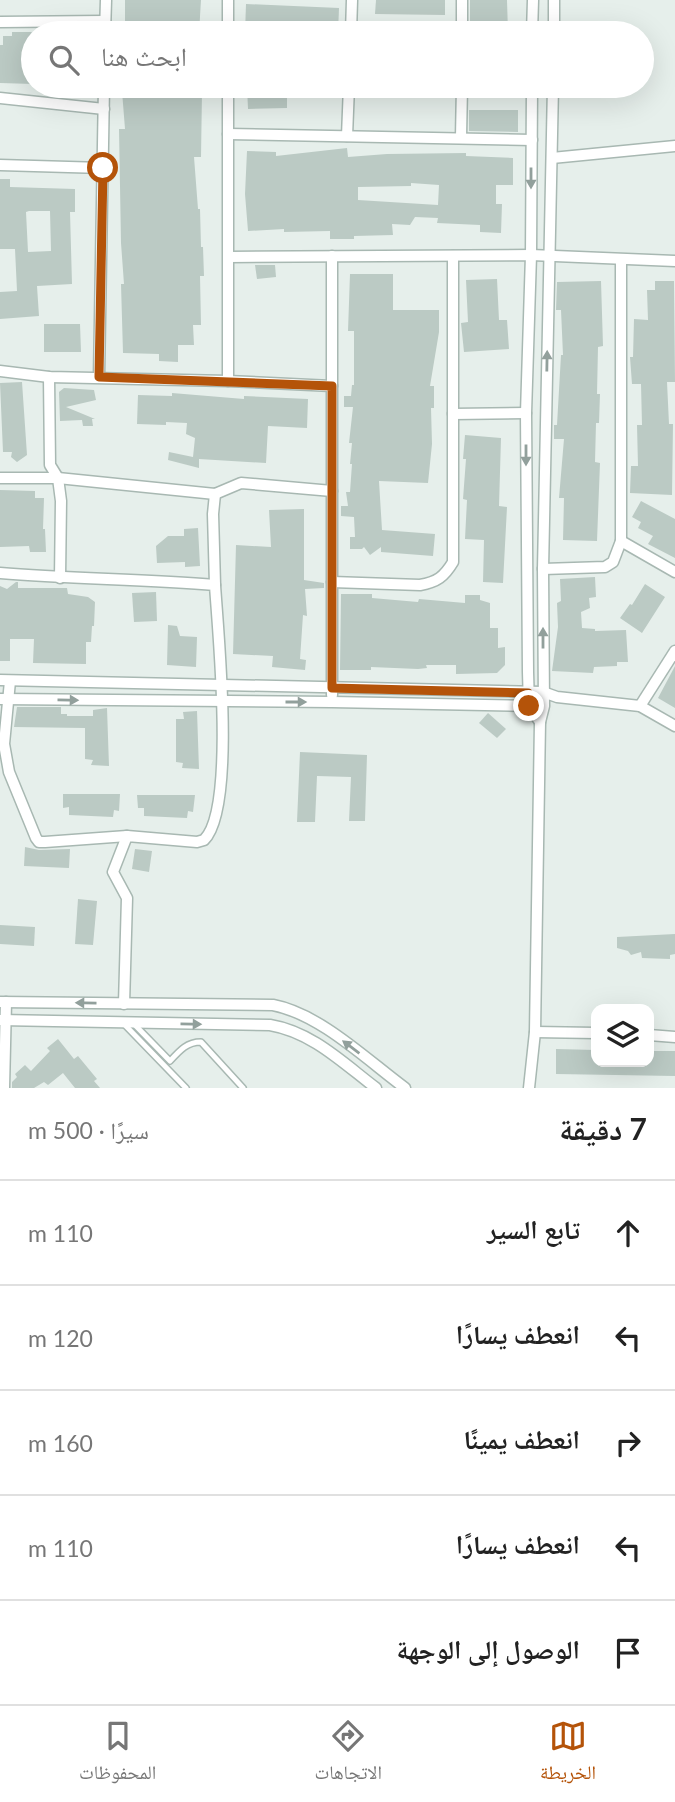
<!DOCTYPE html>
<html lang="ar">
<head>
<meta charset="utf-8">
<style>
	body { margin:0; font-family:Lato,"Noto Naskh Arabic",sans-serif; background:#f2f2f2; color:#222; direction:rtl }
	.controls { position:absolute; right:21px; bottom:21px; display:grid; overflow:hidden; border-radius:14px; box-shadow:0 7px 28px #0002 }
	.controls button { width:63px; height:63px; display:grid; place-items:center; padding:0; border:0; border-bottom:2px solid #e0e0e0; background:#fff; color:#222; font:35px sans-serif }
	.stop { position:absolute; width:21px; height:21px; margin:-16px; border:5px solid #b45309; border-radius:50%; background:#fff }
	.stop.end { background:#b45309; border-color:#fff; box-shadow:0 2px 7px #0008 }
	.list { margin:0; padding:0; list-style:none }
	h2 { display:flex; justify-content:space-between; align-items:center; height:91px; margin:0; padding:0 28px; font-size:30px }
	h2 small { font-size:23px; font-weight:400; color:#767676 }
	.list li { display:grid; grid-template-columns:46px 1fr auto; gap:21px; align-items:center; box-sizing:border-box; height:105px; padding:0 28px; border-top:2px solid #e0e0e0 }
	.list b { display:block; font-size:26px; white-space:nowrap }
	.list em { font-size:23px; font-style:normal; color:#767676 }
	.icon { flex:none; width:38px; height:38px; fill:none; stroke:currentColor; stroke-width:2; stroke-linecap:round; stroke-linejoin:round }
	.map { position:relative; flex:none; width:675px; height:1088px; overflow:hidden; direction:ltr }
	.search { position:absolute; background:#fff; box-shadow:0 7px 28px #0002; left:21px; right:21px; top:21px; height:77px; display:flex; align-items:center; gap:18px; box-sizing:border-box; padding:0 24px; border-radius:38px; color:#767676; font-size:26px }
	.sheet { height:616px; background:#fff }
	nav { display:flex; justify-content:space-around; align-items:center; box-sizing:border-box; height:98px; border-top:2px solid #e0e0e0; background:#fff; font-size:19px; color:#767676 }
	nav a { display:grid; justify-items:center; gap:4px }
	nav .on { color:#b45309 }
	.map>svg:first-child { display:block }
	.building { fill:#bbcac4; fill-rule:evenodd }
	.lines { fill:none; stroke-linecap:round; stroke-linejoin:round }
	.service-casing { stroke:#a8b8b2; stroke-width:8 }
	.minor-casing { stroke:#a8b8b2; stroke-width:13 }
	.service { stroke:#fff; stroke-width:5 }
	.minor { stroke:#fff; stroke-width:10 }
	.oneway { fill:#92a09c }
	.route { stroke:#b45309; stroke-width:9 }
</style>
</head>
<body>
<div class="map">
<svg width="675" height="1088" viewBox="0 0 675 1088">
	<rect width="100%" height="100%" fill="#e6efeb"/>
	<g class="building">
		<polygon points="125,0 201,0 199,33 125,33"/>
		<polygon points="376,0 445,0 445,15 375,14"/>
		<polygon points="470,0 507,0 508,33 470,33"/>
		<polygon points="246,4 339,8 338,33 245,33"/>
		<polygon points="12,32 33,32 33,84 0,83 0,45 3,45 3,36 12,36"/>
		<polygon points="247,86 287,86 287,108 248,109"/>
		<polygon points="154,89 155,92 202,92 201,157 194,157 198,209 200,209 201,247 203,247 204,276 200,276 201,325 193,325 194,345 178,345 178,362 159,361 159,354 123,353 121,284 124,284 121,243 119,129 125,129 122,91"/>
		<polygon points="469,110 518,110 518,132 469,131"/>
		<path d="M 347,148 L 348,157 L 387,154 L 466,153 L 466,156 L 513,158 L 513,185 L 496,185 L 496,204 L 502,204 L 501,233 L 480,232 L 480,225 L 437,223 L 438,218 L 415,217 L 410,225 L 392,224 L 393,235 L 354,236 L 354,239 L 330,239 L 330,231 L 284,232 L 284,229 L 248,231 L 245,194 L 247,151 L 276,152 L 276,156 ZM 411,183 L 439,185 L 438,205 L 358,200 L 358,187 L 411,186 Z"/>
		<path d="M 0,179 L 10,179 L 10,187 L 75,189 L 75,212 L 70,212 L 72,284 L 37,286 L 39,316 L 0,319 L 0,292 L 17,291 L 15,249 L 0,249 ZM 29,211 L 50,211 L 51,251 L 28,252 L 26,212 Z"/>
		<polygon points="255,265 275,265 276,277 257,279"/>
		<polygon points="350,274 393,274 393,310 439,310 439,332 430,386 434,386 434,408 431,408 432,444 428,483 379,481 382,530 435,534 433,556 381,552 381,547 370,555 364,547 362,549 350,549 350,537 355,537 354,517 341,516 341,506 348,506 346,492 350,492 352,464 350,464 352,443 349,443 353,407 344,407 344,396 351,396 352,385 354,385 354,331 348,331"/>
		<polygon points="497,279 499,320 507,320 509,349 464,352 461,323 468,322 466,280"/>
		<polygon points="601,281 603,346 598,347 597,394 600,394 599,423 596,423 595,462 600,463 597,541 563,540 564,498 559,498 564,439 554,439 554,425 557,425 561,355 563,355 561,310 556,310 557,282"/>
		<polygon points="655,281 674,281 675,382 667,382 669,424 673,424 672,495 630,493 631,466 638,466 637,425 642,425 641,384 632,384 630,357 633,357 634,319 648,320 647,290 655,290"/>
		<polygon points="44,324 80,324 81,352 44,352"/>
		<polygon points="22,382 27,455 17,462 11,457 12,452 3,452 0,383"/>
		<polygon points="64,388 94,390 96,400 66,407 95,419 92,419 93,426 83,426 82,420 60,421 59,392"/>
		<polygon points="172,393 244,399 244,396 308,399 307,428 268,426 266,463 199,459 199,468 168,460 169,452 193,457 195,438 186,434 187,423 166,422 166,425 137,424 138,395 172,396"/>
		<polygon points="465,435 501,438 499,506 507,507 503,583 483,582 484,540 465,539 467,500 463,499 466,459 463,459"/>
		<polygon points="0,490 35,491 35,498 44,498 43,529 45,529 46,552 30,552 29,546 0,547"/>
		<polygon points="641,501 675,519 675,558 648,544 653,536 638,528 641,522 632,517"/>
		<polygon points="304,509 304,580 324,583 324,588 305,589 307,616 303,615 300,659 306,660 305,670 272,667 273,656 233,654 236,545 271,547 269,510"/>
		<polygon points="198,528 200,566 185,567 185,562 157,563 156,546 168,536 184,536 184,529"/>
		<polygon points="595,577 596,597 589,598 590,608 581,612 582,628 595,629 595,631 626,630 628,662 617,662 617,666 594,667 593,673 552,671 558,627 557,603 561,601 560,579"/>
		<polygon points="16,582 18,582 18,588 67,588 68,594 88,597 95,602 94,626 92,626 91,642 86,642 86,664 33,663 34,639 10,639 10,661 0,661 0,586 7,589"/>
		<polygon points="645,584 665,597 642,633 620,618 630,604 632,605"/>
		<polygon points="156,592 157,621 134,622 132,593"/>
		<polygon points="341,594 372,594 372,598 418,602 419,599 465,603 465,595 480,595 480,600 490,603 490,628 498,628 498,648 505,647 505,665 497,673 456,674 456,665 426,665 427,668 418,669 371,667 371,670 340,670"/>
		<polygon points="168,625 177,626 180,636 197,637 196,667 167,665"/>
		<polygon points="675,666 675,708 658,698"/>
		<polygon points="17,707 61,707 61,714 67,714 67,716 93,716 93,710 107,708 109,766 91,765 93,760 85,759 85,728 14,727"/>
		<polygon points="197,711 199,769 182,768 183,763 176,762 176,719 184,719 183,712"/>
		<polygon points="488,713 506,729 497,738 479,723"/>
		<polygon points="300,752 367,755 365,821 349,821 351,777 317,776 315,822 297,822"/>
		<polygon points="63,794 120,794 119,811 114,810 113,817 69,815 69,807 63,808"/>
		<polygon points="137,795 195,795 193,812 188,811 187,818 144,816 144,808 138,808"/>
		<polygon points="25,847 39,850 70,849 69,868 24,866"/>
		<polygon points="135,849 152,851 149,872 132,869"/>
		<polygon points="78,899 97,901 93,945 75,944"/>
		<polygon points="0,925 35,927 34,946 0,944"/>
		<polygon points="675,934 675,954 670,955 670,959 642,958 641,952 631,955 628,951 617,948 617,937"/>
		<polygon points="58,1039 74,1059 78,1056 97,1079 94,1081 100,1088 75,1088 63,1073 48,1085 44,1082 34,1088 12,1088 12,1082 17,1077 15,1074 25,1065 31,1071 50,1051 47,1048"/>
		<polygon points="556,1049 596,1050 596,1062 649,1062 649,1051 675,1051 675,1076 556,1074"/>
	</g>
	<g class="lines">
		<defs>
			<g id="service">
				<polyline points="123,1023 186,1088"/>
				<path d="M 133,1023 L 170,1061 C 180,1050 187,1042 201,1042 L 243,1088"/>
			</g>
			<g id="minor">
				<polyline points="0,22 105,21"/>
				<polyline points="105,33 106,0"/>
				<polyline points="228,33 228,0"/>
				<polyline points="351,33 352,0"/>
				<polyline points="462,33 462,0"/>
				<polyline points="532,33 533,0"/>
				<polyline points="554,33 554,0"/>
				<polyline points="532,86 531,255 526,413 528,672 529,706 540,722"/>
				<polyline points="0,98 104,109"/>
				<polyline points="228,134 532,140"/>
				<polyline points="347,136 349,86"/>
				<polyline points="461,137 462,86"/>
				<polyline points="552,158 675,146"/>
				<polyline points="0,165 103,168"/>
				<polyline points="332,256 332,695"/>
				<polyline points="229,257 531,255 675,261"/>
				<polyline points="0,371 49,377 228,381 332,386"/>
				<polyline points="49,377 50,465 58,478 61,501 60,578"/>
				<polyline points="99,377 104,86"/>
				<polyline points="228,381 228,86"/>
				<polyline points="453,414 526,413"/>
				<polyline points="0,478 58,478 215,494 241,483 332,491"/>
				<polyline points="215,494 213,514 215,585"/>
				<polyline points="621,541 675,572"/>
				<polyline points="543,569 605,567 613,562 621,541 621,260"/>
				<path d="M 0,573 C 72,579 144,579 215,585 C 218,633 236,809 204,840 L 197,842 L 127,836 L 113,872 L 127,898 L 124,1004"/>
				<path d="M 332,582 L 420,585 C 437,582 444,577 453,562 L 453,256"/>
				<polyline points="0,680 543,692 557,697 640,706 675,726"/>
				<polyline points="10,681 4,744 9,772 36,838 39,842 45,842 127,836"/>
				<polyline points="0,699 332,702 536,706"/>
				<polyline points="640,706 675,651"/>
				<path d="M 0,1002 L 273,1005 C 320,1014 367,1060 405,1088"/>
				<path d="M 0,1020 L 270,1025 C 312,1032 343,1063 376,1088"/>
				<polyline points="535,1032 596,1033"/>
				<polyline points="649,1035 675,1037"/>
				<polyline points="4,1088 6,1002"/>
				<polyline points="529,1088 535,1032 540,722 544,706 543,569 553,86"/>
			</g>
		</defs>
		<use href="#service" class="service-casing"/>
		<use href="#minor" class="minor-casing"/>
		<use href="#service" class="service"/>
		<use href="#minor" class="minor"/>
	</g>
	<defs><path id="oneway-solid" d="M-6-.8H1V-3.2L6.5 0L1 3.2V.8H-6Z" transform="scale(1.75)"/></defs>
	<g class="oneway">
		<use href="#oneway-solid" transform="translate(531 178) rotate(90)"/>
		<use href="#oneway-solid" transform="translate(547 361) rotate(-89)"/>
		<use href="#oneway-solid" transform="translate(526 455) rotate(90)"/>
		<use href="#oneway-solid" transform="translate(543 638) rotate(-90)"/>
		<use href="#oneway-solid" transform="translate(68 700) rotate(1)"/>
		<use href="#oneway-solid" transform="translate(296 702)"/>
		<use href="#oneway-solid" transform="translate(86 1003) rotate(-179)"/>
		<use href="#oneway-solid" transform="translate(191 1024) rotate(1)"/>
		<use href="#oneway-solid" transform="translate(351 1047) rotate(-143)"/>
	</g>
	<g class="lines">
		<polyline class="route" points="103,168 99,377 332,386 332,688 528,693 529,706"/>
	</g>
</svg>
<div class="controls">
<button><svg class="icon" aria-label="layers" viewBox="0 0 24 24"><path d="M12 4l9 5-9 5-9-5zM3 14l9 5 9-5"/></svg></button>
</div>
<div class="stop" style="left:103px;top:168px"></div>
<div class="stop end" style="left:529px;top:706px"></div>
<div class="search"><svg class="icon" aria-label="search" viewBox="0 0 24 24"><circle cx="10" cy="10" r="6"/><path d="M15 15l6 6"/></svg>ابحث هنا</div>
</div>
<section class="sheet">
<h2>7 دقيقة<small>سيرًا · 500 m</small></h2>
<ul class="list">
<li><svg class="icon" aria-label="ahead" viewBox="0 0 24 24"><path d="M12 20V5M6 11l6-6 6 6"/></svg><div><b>تابع السير</b></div><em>110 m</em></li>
<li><svg class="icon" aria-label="left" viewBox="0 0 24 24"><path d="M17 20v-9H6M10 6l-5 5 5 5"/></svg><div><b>انعطف يسارًا</b></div><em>120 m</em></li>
<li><svg class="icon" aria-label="right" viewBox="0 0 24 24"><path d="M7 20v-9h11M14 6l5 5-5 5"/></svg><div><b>انعطف يمينًا</b></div><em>160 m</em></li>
<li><svg class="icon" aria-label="left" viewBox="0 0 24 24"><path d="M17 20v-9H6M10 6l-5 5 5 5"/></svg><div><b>انعطف يسارًا</b></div><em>110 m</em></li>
<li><svg class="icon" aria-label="arrive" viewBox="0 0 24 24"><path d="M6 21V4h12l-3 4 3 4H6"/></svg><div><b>الوصول إلى الوجهة</b></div></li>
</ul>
</section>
<nav>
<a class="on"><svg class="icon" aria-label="map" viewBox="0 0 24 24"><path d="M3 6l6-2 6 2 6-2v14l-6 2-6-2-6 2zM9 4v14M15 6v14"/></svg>الخريطة</a>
<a><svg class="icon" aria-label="directions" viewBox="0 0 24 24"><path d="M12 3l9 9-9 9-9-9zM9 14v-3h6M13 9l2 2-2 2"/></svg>الاتجاهات</a>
<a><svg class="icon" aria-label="saved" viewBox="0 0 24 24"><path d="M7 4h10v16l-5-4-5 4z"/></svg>المحفوظات</a>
</nav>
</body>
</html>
